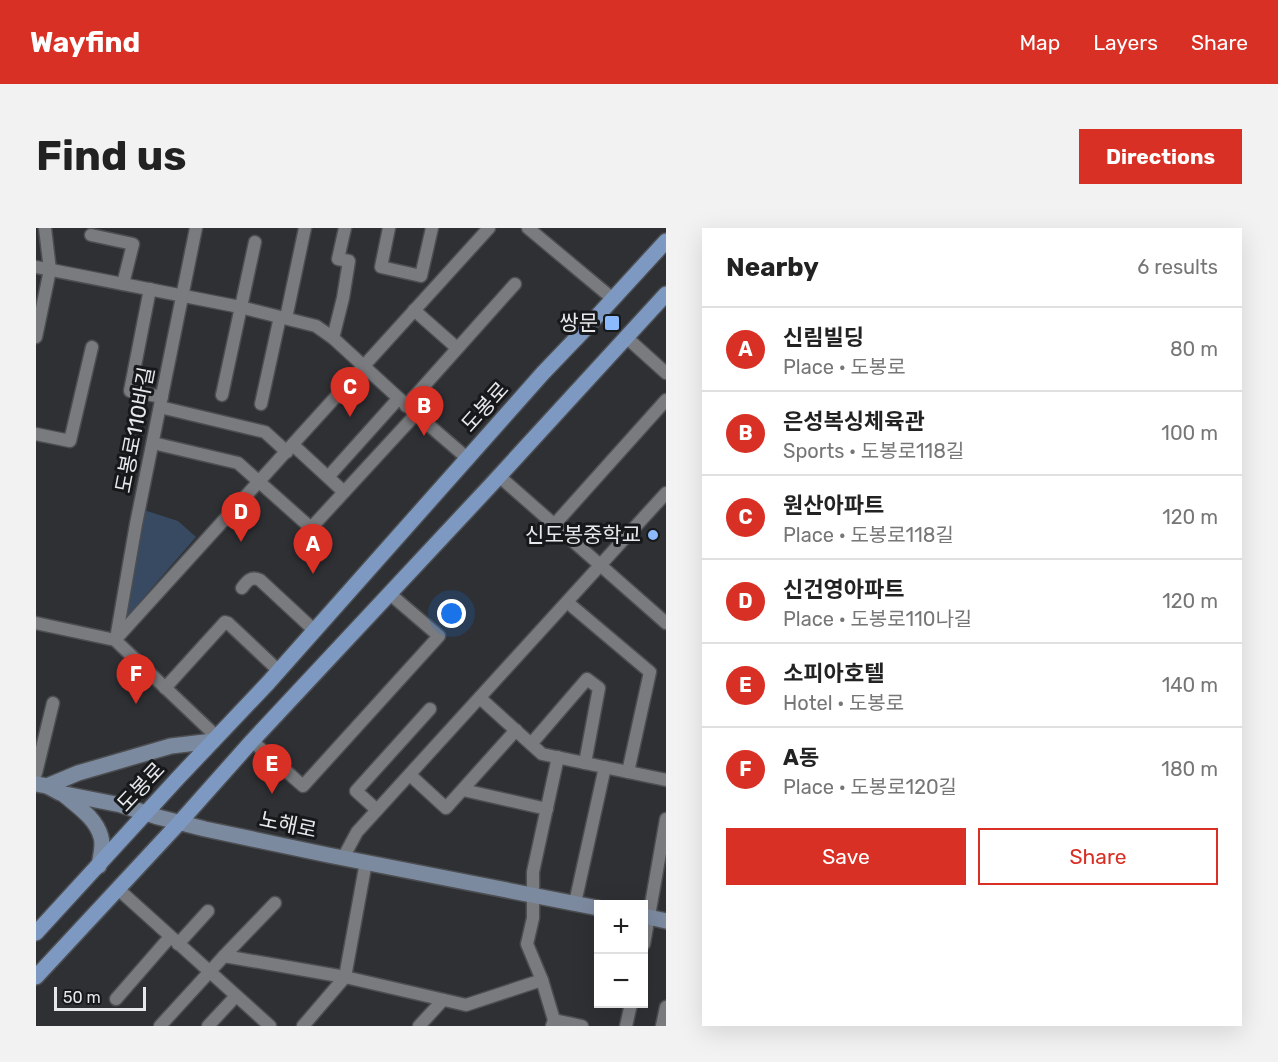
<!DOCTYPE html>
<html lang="en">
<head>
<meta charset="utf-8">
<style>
	body { margin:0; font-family:Rubik,"Noto Sans KR",sans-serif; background:#f2f2f2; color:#222 }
	.controls { position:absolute; right:18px; bottom:18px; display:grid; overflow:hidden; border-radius:0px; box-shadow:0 6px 24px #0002 }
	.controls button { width:54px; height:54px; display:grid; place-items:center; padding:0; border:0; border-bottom:2px solid #e0e0e0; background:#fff; color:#222; font:30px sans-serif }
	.scale { position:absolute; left:18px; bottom:15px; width:92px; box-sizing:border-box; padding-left:6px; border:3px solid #e7e8eb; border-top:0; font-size:16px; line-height:21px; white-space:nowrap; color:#e7e8eb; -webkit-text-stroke:4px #17181a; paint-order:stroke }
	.you { position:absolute; left:416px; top:386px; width:21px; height:21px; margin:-15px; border:4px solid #fff; border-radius:50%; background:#1a73e8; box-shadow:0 0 0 9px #1a73e833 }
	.badge { display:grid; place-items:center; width:39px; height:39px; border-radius:50%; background:#d93025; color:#fff; font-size:20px; font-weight:700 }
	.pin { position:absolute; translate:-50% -50px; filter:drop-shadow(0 2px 3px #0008) }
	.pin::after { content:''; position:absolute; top:32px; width:21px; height:18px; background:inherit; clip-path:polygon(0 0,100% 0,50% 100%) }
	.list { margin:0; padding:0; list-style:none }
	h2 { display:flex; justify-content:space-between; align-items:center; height:78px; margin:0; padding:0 24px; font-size:26px }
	h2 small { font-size:20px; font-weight:400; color:#767676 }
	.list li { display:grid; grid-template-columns:39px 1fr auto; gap:18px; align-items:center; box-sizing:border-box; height:84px; padding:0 24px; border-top:2px solid #e0e0e0 }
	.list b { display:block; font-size:22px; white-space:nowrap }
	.list p { margin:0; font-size:20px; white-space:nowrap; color:#767676 }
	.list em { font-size:20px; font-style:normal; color:#767676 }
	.actions { display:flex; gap:12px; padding:18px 24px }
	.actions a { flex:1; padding:14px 0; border:2px solid #d93025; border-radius:0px; text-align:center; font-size:21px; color:#d93025 }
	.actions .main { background:#d93025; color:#fff }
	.map { position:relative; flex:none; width:630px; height:798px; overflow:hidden; border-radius:0px }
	header { display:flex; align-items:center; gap:36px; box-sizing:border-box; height:84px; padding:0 30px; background:#d93025; color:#fff }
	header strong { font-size:28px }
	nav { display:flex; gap:33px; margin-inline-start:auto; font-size:21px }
	.intro { display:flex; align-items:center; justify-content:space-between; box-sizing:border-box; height:144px; padding:0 36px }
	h1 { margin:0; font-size:42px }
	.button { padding:15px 27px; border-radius:0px; background:#d93025; color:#fff; font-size:21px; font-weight:700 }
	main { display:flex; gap:36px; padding:0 36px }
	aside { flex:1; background:#fff; border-radius:0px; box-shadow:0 6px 24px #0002 }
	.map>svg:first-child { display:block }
	.green { fill:#384962 }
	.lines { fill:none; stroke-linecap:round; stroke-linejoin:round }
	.minor-casing { stroke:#4c4e51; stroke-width:15 }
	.secondary-casing { stroke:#4c4e51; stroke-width:18 }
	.primary-casing { stroke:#4c4e51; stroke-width:18 }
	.minor { stroke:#797b7f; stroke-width:12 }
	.secondary { stroke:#7c8aa0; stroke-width:15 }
	.primary { stroke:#7e99c1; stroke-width:15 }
	.poi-dot { fill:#8cb9fc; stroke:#17181a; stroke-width:2 }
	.labels { text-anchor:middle; stroke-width:6; stroke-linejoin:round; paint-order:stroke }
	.poi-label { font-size:21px; fill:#e7e8eb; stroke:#17181a; text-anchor:end }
	.street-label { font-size:21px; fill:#e7e8eb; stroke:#17181a }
</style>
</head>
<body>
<header>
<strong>Wayfind</strong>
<nav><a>Map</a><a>Layers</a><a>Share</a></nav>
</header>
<div class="intro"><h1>Find us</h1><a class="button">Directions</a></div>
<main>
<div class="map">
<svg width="630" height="798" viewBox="0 0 630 798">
	<rect width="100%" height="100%" fill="#2e3034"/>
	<polygon class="green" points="108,282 142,293 160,309 88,392"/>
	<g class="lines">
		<defs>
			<g id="minor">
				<polyline points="353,0 345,39 385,48 396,0"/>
				<polyline points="492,0 577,71"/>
				<polyline points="55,7 97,16 87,56"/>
				<polyline points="0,39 204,79 280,98 297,110 380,186 431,230"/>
				<polyline points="114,61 94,163 126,169"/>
				<polyline points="378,82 421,120"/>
				<polyline points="250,90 269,0"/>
				<polyline points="0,109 14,42 9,0"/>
				<polyline points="590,109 630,145"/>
				<polyline points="297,110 307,70 313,33 302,31 309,0"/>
				<polyline points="186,167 219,14"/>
				<polyline points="225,176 244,89"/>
				<polyline points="370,178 479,56"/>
				<polyline points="124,179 229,204 251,224"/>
				<polyline points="0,206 34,213 56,119"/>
				<polyline points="117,215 202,235 275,300 380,186"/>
				<polyline points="257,217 308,264"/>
				<polyline points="463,248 630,395"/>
				<polyline points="292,249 362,171"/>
				<polyline points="518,297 630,172"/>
				<path d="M 206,360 C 211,353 215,348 224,352 L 279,403"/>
				<polyline points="531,374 614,444 592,544"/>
				<polyline points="0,395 79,412 181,509"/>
				<polyline points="80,411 100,296 160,0"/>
				<polyline points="79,412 453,0"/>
				<polyline points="88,449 101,434"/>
				<polyline points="129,460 189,394 192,395 243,443"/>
				<polyline points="444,470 506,526 630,552"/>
				<polyline points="216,513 267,558 403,408 354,366"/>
				<polyline points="495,516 551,451 563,460 549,535"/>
				<polyline points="0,545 17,475"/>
				<polyline points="374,547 410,580 480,502"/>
				<polyline points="427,562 511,581"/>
				<polyline points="341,582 320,563 394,481"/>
				<polyline points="307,630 321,604 630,265"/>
				<polyline points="82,661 234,798"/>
				<polyline points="539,675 569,539"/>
				<polyline points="142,716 172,683"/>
				<polyline points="608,716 630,591"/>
				<polyline points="188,728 239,675"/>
				<polyline points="80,771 134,709"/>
				<polyline points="518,792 546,798"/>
				<polyline points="124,798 188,728 309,749 430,777 506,752"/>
				<polyline points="172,798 200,768"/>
				<polyline points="267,798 309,749 330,634"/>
				<polyline points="383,798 407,772"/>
				<polyline points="516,798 518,792 506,752 491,716 497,690 497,644 522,529"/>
				<polyline points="590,798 595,776"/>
				<polyline points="626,798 630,779"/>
			</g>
			<g id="secondary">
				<polyline points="0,556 11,558 24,565 85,577 122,589 169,601 292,627 562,680"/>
				<polyline points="11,558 42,545 135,518 177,513"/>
				<path d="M 27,566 C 41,578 60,590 65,609 C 68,618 64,629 63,638"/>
				<polyline points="608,688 630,693"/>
			</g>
			<g id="primary">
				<polyline points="0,705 142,550 232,455 507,145 553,97 630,13"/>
				<polyline points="0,749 144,594 216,513 455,257 630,66"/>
			</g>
		</defs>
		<use href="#minor" class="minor-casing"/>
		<use href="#secondary" class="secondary-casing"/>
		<use href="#primary" class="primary-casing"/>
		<use href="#minor" class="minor"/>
		<use href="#secondary" class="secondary"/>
		<use href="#primary" class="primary"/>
	</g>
	<g class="poi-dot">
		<rect x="568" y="87" width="16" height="16" rx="3"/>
		<circle cx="617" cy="307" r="6"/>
	</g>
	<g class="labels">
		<g class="poi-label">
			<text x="562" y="102">쌍문</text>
			<text x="605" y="314">신도봉중학교</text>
		</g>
		<g class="street-label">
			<text transform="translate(449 179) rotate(-48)" y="7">도봉로</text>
			<text transform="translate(99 202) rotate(-79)" y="7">도봉로110바길</text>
			<text transform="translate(105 559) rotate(-47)" y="7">도봉로</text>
			<text transform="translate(252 597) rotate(12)" y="7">노해로</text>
		</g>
	</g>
</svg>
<div class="controls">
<button>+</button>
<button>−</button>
</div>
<div class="scale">50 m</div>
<div class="you"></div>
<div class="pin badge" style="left:277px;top:346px">A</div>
<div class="pin badge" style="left:388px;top:208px">B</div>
<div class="pin badge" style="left:314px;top:189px">C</div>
<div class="pin badge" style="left:205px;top:314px">D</div>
<div class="pin badge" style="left:236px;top:566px">E</div>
<div class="pin badge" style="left:100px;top:476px">F</div>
</div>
<aside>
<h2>Nearby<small>6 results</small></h2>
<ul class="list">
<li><span class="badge">A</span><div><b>신림빌딩</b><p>Place · 도봉로</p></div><em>80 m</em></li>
<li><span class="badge">B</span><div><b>은성복싱체육관</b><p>Sports · 도봉로118길</p></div><em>100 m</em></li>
<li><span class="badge">C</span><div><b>원산아파트</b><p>Place · 도봉로118길</p></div><em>120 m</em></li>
<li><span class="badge">D</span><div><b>신건영아파트</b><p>Place · 도봉로110나길</p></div><em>120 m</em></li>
<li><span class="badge">E</span><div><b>소피아호텔</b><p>Hotel · 도봉로</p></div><em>140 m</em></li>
<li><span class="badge">F</span><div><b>A동</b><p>Place · 도봉로120길</p></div><em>180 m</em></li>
</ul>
<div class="actions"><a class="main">Save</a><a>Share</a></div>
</aside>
</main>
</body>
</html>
